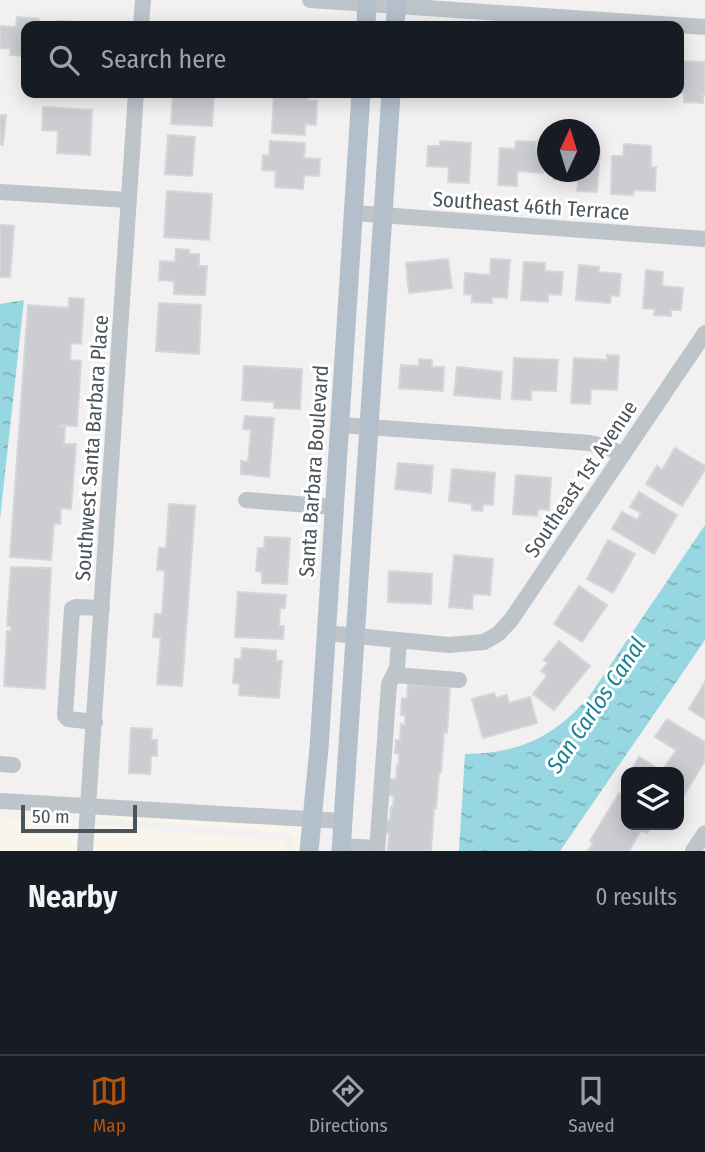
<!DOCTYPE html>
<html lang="en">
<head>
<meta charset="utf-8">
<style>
	body { margin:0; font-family:"Fira Sans Condensed",sans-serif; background:#20242c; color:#f1f3f6 }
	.controls { position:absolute; right:21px; bottom:21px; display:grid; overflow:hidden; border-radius:14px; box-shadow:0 4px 18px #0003 }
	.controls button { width:63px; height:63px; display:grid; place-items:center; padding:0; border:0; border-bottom:2px solid #363941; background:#171b24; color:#f1f3f6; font:35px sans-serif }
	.compass { position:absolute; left:537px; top:119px; width:63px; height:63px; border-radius:50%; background:#171b24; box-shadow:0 4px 18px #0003; rotate:4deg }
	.scale { position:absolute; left:21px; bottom:18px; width:116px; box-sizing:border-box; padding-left:7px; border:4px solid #4a545a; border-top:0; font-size:19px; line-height:24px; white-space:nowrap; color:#4a545a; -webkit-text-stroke:5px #fff; paint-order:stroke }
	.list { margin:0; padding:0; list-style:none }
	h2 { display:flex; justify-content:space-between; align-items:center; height:91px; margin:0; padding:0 28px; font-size:30px }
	h2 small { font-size:23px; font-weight:400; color:#9ea1a6 }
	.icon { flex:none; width:38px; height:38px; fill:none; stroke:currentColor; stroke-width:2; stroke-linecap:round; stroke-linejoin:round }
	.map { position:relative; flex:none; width:705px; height:851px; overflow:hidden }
	.search { position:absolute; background:#171b24; box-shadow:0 4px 18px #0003; left:21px; right:21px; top:21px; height:77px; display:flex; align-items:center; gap:18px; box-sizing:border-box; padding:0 24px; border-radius:14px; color:#9ea1a6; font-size:26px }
	.sheet { height:203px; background:#171b24 }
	nav { display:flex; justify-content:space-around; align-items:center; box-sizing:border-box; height:98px; border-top:2px solid #363941; background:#171b24; font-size:19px; color:#9ea1a6 }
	nav a { display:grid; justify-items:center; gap:4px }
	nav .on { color:#b45309 }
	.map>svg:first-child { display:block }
	.commercial { fill:#faf5eb }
	.water { fill:url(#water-ripples) }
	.building { fill:#cbcdd1; stroke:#d4d6da; stroke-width:2 }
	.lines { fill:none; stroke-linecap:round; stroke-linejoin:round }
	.minor { stroke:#bdc4ca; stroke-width:16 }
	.major { stroke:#b3c0cb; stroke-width:19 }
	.labels { text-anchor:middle; stroke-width:6; stroke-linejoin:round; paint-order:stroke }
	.street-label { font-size:21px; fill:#4a545a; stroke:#fff }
	.water-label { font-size:23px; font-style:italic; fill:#1d8192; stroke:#fff }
</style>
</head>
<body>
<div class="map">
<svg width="705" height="851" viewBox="0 0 705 851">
	<defs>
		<pattern id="water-ripples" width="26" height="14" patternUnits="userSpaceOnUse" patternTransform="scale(1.75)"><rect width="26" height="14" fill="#96d7e1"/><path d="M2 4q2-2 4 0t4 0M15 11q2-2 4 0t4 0" fill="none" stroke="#7cb1b9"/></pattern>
	</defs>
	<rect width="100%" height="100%" fill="#f2f0f0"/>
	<g class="commercial">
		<polygon points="0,797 304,816 301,851 293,851 293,837 287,833 0,810"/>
		<polygon points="0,817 287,841 286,851 0,851"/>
	</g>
	<g class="water">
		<polygon points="24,300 0,519 0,304"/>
		<path d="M 705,525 L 705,640 L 560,851 L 459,851 L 465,754 C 519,754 556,736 590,695 Z"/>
	</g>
	<g class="building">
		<polygon points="17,17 39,19 38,26 26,26 25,56 10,55 10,49 0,48 0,26 16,27"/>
		<polygon points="58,21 76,22 76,26 58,26"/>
		<polygon points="679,61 705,62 705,95 703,94 703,103 684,102 684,93 679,93"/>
		<polygon points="173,93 214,93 212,126 171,124"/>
		<polygon points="274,93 308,93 307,100 317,101 316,125 305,124 305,135 272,133"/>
		<polygon points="618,93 661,93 661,96 618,95"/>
		<polygon points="43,107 92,110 90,155 57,153 58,131 42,130"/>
		<polygon points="0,115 6,115 3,145 0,144"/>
		<polygon points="168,135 195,137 192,176 165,174"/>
		<polygon points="270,141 305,143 304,158 320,159 319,176 304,175 303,189 275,187 276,171 262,170 263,155 269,156"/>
		<polygon points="440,141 471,143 469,183 448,182 449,167 427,166 428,146 440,146"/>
		<polygon points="516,141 536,142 535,150 544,151 543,173 517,171 517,186 498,185 500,148 515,149"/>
		<polygon points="624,144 651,146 651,167 656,167 655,191 634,190 633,195 611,194 612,156 623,156"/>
		<polygon points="590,149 600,149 597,192 577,191 578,181 554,179 555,172 590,172"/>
		<polygon points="167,191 212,194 209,240 164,237"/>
		<polygon points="0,225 14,226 10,277 0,277"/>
		<polygon points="176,249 189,250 189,254 199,254 199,266 207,266 205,295 174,294 174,281 159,280 160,261 175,262"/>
		<polygon points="448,259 452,288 409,293 406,263"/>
		<polygon points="491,259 510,260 507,298 492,297 492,303 472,302 472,295 464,294 465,273 490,275"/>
		<polygon points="524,262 545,263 545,271 563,272 561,295 548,294 548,302 521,300"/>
		<polygon points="579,265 599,267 598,272 621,274 619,296 611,295 610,303 576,300"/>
		<polygon points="646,270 663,272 662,286 683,288 681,310 671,310 671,316 654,315 655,309 643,308"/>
		<polygon points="69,298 84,299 81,344 71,343 70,360 81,361 77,426 61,425 60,427 65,427 64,444 76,444 71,509 61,508 60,524 54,523 51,560 10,557 28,305 69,308"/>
		<polygon points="159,303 201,305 199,354 156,351"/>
		<polygon points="607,355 619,356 617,390 591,389 590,404 571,403 574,358 607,360"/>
		<polygon points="514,358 558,360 556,391 531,390 531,400 512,399"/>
		<polygon points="419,359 432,360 432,367 444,367 443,391 399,388 401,365 419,366"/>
		<polygon points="244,366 302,369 300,409 274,408 274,402 242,400"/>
		<polygon points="457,367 502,372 500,399 454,395"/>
		<polygon points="245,416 274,418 269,477 241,474 241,461 248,462 251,430 243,429"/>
		<polygon points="675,448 705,466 705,470 682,506 646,484 657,466 662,470"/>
		<polygon points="398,463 433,466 431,493 395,489"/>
		<polygon points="452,469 495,473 493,505 483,504 482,511 472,510 472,504 449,501"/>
		<polygon points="516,475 551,478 549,510 538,509 537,516 513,514"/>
		<polygon points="639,492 677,515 654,554 612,529 622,512 637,520 641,513 630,507"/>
		<polygon points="169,504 195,506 182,686 157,684 161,638 153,637 155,614 162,614 165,571 157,570 159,548 166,548"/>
		<polygon points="265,537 290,538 287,584 262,583 262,572 256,571 258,548 264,548"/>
		<polygon points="608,540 635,554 613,593 587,579"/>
		<polygon points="454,555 493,559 490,595 473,594 472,609 449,607"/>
		<polygon points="11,567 51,568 45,689 4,686 7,631 11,632 11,626 7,626"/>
		<polygon points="389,571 432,574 431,604 388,602"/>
		<polygon points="579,586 607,605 582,642 554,624"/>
		<polygon points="238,592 286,595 285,608 280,608 279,626 284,626 283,639 235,637"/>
		<polygon points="559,641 590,666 554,710 533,694 547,676 541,671 548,663 544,660"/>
		<polygon points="242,648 276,651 276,661 282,661 279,698 239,695 240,684 233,683 235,659 241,659"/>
		<polygon points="705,682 705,719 689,709"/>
		<polygon points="408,684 450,687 447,733 444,732 441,772 439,772 436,808 434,808 431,851 388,851 389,833 385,833 386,820 390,821 391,807 393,807 394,796 388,795 389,779 396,779 397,764 399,764 399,754 395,753 396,740 400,740 401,724 405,725 405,715 401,715 402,698 407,699"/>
		<polygon points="494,693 496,698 507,695 509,703 530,697 537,723 483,738 472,699"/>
		<polygon points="667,719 705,742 705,761 679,803 679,772 630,772 639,757 662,771 676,750 655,737"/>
		<polygon points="131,728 152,729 151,740 157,740 157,756 151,756 150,774 129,773"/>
		<polygon points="619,793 626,797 626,825 652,825 647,833 641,830 629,851 588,851 593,843 590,841"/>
	</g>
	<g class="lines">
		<g class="minor">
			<polyline points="310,0 705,27"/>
			<polyline points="141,26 143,0"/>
			<polyline points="0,192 128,200"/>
			<polyline points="354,213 705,239"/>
			<polyline points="340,425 590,443 607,447 623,455"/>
			<polyline points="246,500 335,507"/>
			<polyline points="326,633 449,645 484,642 498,634 511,620 705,333"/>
			<polyline points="394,675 459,680"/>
			<polyline points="95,722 68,719 65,716 72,609 76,607 102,608"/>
			<polyline points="0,764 13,765"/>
			<polyline points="0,801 343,821"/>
			<polyline points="341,846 377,848"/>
			<polyline points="85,851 136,93"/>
			<polyline points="377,851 389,684 397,668 399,641"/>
			<polyline points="693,851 705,833"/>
		</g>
		<g class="major">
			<polyline points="366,26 367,0"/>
			<polyline points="395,26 397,0"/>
			<polyline points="309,851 319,748 361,93"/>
			<polyline points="341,851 391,93"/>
		</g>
	</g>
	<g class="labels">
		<g class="street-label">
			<text transform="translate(531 206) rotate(4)" y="7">Southeast 46th Terrace</text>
			<text transform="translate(92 448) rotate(-86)" y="7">Southwest Santa Barbara Place</text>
			<text transform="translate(314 471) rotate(-86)" y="7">Santa Barbara Boulevard</text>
			<text transform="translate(581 479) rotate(-56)" y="7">Southeast 1st Avenue</text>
		</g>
		<g class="water-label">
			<text transform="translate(596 705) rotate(-56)" y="8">San Carlos Canal</text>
		</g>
	</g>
</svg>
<div class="controls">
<button><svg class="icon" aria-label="layers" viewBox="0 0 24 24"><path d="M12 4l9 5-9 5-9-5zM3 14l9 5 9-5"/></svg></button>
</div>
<svg class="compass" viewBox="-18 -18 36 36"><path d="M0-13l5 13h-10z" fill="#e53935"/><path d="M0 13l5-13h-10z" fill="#9ea1a6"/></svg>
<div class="scale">50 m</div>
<div class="search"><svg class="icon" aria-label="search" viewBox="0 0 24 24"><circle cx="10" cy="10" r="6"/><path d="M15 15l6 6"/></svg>Search here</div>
</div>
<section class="sheet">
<h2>Nearby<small>0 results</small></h2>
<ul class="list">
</ul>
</section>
<nav>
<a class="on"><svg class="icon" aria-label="map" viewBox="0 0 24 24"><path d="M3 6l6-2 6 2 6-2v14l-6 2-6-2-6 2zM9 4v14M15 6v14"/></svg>Map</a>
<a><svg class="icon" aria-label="directions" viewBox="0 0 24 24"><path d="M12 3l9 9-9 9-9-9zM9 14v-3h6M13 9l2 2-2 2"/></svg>Directions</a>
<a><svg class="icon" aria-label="saved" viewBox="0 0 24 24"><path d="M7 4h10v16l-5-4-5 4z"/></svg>Saved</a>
</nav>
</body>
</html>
